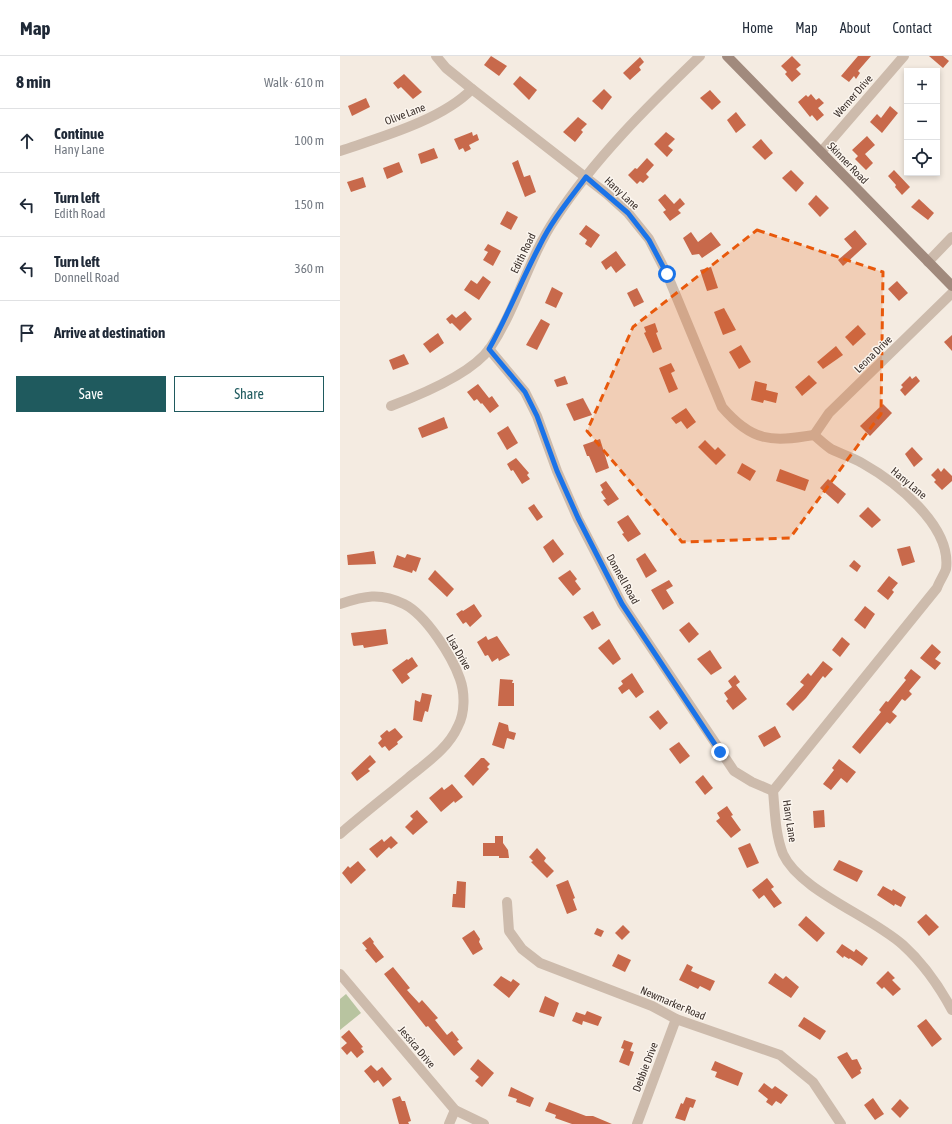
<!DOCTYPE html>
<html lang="en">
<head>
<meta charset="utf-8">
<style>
	body { margin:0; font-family:"Asap Condensed",sans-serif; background:#f2f2f3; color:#1f2937 }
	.controls { position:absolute; right:12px; top:12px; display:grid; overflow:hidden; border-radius:0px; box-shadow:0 2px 6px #0003 }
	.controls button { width:36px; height:36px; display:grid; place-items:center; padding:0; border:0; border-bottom:1px solid #e0e1e3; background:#fff; color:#1f2937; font:20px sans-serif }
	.stop { position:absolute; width:12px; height:12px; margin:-9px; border:3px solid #1a73e8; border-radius:50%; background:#fff }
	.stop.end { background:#1a73e8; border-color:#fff; box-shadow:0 1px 4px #0008 }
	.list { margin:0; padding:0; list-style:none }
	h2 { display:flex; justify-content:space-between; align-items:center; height:52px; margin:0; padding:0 16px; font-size:17px }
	h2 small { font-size:13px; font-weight:400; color:#747a83 }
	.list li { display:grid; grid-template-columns:26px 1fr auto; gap:12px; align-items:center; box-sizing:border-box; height:64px; padding:0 16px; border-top:1px solid #e0e1e3 }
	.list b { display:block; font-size:15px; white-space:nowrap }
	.list p { margin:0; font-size:13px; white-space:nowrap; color:#747a83 }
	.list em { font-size:13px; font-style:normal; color:#747a83 }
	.actions { display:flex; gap:8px; padding:12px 16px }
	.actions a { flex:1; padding:9px 0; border:1px solid #1f5a5e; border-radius:0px; text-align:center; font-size:14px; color:#1f5a5e }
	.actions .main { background:#1f5a5e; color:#fff }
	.icon { flex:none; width:22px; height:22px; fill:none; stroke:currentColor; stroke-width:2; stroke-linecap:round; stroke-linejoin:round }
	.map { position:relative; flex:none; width:612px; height:1068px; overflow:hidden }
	header { display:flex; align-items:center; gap:24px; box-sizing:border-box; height:56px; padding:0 20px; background:#fff; border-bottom:1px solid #e0e1e3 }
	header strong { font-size:19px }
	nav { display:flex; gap:22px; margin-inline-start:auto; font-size:14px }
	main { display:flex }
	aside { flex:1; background:#fff }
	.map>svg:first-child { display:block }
	.green { fill:#b8c4a0 }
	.building { fill:#c8694b }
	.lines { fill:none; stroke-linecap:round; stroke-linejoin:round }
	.street { stroke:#cdbbac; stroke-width:10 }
	.secondary { stroke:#a18a7d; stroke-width:10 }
	.route { stroke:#1a73e8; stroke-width:5 }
	.marked { fill:#e8590c; fill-opacity:0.2; stroke:#e8590c; stroke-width:3; stroke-dasharray:8 5; stroke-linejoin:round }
	.labels { text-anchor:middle; stroke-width:3; stroke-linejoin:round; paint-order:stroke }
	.street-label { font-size:11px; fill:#3b302b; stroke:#fbf5ee }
</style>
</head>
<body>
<header>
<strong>Map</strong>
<nav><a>Home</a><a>Map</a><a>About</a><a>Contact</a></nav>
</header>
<main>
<aside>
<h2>8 min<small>Walk · 610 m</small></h2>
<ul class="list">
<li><svg class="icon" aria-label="ahead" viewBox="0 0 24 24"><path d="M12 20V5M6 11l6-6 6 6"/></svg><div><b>Continue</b><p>Hany Lane</p></div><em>100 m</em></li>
<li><svg class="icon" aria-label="left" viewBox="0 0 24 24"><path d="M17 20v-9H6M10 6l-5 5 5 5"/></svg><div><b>Turn left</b><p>Edith Road</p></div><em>150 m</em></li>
<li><svg class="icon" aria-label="left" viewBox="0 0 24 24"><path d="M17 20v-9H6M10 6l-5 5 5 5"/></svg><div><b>Turn left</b><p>Donnell Road</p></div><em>360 m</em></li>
<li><svg class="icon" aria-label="arrive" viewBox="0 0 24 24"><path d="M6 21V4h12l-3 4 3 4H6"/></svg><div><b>Arrive at destination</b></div></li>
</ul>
<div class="actions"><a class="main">Save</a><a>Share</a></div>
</aside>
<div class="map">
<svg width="612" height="1068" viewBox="0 0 612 1068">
	<rect width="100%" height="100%" fill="#f4ebe1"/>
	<polygon class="green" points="6,938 21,957 0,974 0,943"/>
	<g class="building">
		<polygon points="151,0 167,10 159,20 144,9"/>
		<polygon points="452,0 461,9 456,13 461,18 452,26 445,18 447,16 441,10"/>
		<polygon points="518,0 531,0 518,15 520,17 516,23 514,20 509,26 501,20"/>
		<polygon points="589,0 603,0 609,5 603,12"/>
		<polygon points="300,1 304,6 299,11 301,14 290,24 283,17"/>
		<polygon points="64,18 82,36 73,43 61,31 58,33 53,27"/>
		<polygon points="180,20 197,34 189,44 173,28"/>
		<polygon points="264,33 272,41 262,54 252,45"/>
		<polygon points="370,34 381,46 372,54 360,42"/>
		<polygon points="471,38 476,44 479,42 484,47 478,52 484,59 477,65 472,59 470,61 458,46 466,39 468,41"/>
		<polygon points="26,42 30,51 12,60 8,50"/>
		<polygon points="550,50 558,57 542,77 530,66 537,58 541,62"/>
		<polygon points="396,56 406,69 396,77 387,64"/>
		<polygon points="238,61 247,68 241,74 243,76 235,86 223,76"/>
		<polygon points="132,76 133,80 137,78 139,84 129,89 131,93 125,96 123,92 119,94 114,83"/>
		<polygon points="326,76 335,83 328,90 333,94 327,101 314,88"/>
		<polygon points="527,80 535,89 525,98 533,107 526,114 515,103 518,100 512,94"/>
		<polygon points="421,83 433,97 425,104 412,91"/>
		<polygon points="94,92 98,102 81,108 78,98"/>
		<polygon points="307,102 314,109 306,118 309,121 303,127 300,125 297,128 288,119 295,112 297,113"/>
		<polygon points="178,104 184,121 190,119 196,136 185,141 172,107"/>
		<polygon points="59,106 63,116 47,123 43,112"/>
		<polygon points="451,114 464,127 456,136 442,122"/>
		<polygon points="554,114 570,131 562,139 555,131 556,129 548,120"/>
		<polygon points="23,121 26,131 11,136 7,126"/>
		<polygon points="325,138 334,148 340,142 345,148 338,154 341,157 330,165 323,156 326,154 318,144"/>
		<polygon points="476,139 489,152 480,161 468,148"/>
		<polygon points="579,143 594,157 588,164 571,151"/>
		<polygon points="167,155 178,161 171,174 160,168"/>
		<polygon points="246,169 260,179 251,192 245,188 247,184 239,178"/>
		<polygon points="515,174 527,188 503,210 498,204 512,192 504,183"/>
		<polygon points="351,176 358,186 371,176 381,189 362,202 359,198 352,199 343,182"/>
		<polygon points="148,188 161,195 153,210 143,204 148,196 144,194"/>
		<polygon points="276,195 286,209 276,217 271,210 266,214 261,206"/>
		<polygon points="371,211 378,232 367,235 360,214"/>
		<polygon points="143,220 151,226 139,244 124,234 131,224 137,228"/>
		<polygon points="557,225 568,237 559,245 548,233"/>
		<polygon points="212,231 223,237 216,252 205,247"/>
		<polygon points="297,232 304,246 294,251 287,237"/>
		<polygon points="384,252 396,274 383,279 374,256"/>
		<polygon points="125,255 132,263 120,275 112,267 110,268 106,263 112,258 116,262"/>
		<polygon points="201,263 210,268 197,294 186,289"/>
		<polygon points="315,267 318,276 316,277 322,293 313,297 304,277 306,276 304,271"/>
		<polygon points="518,269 526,278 513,290 505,281"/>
		<polygon points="98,277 104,287 90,297 83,288"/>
		<polygon points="612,279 612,295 604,286"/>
		<polygon points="401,289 411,306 399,313 389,296"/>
		<polygon points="496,290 503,299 483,313 477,306"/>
		<polygon points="64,298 69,308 53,314 49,304"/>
		<polygon points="331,307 335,315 331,317 338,333 329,337 319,312"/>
		<polygon points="469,319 477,327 462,340 455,331"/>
		<polygon points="225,320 228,328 217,331 214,324"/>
		<polygon points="570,320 572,323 576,320 580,325 565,340 560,334 563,331 561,329"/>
		<polygon points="415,325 427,328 426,334 438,337 436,347 424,344 423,347 411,344"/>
		<polygon points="138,328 149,342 152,340 159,350 150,357 142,347 141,348 137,343 134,345 127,336"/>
		<polygon points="243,342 252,359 234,365 226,348"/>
		<polygon points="543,348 552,357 530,380 520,370"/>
		<polygon points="346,352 356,366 347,373 341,365 336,368 331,362"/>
		<polygon points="104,361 108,372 82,382 78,372"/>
		<polygon points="168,370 178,387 167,394 157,377"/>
		<polygon points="260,383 269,412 256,417 249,400 247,400 243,389"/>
		<polygon points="365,384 375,394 378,391 386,399 376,409 358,391"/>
		<polygon points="572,391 583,403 574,411 565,398"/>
		<polygon points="176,402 189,417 187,419 190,423 182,428 173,414 171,415 167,408"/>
		<polygon points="402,407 416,415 410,425 397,417"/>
		<polygon points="598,412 601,416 604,412 612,420 612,425 602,434 594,426 596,424 591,419"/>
		<polygon points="440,413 469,424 465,435 436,425"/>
		<polygon points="488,423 506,438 498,448 480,432"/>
		<polygon points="266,425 279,443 268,450 263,444 266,443 261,436 263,434 260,429"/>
		<polygon points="194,448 203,461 197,465 188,452"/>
		<polygon points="528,451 541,464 532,472 519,460"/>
		<polygon points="288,459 301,478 288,486 282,478 284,477 277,466"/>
		<polygon points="213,483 224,498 213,507 203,491"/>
		<polygon points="570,490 575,506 562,510 557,493"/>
		<polygon points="34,495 36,508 8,509 7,499"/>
		<polygon points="305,497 317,515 306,522 296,503"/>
		<polygon points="67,498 81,502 76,516 73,514 72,517 53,511 57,499 65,502"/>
		<polygon points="514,504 521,510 517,516 509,510"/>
		<polygon points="95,514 114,533 107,541 88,523"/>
		<polygon points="230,514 237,523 235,525 241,533 233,540 218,522"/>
		<polygon points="549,520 558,527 552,534 554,536 548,544 537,535"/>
		<polygon points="329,524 333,530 326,534 334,547 323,554 311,534"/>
		<polygon points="134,548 142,560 130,571 126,566 123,568 116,558 122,554 123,555"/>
		<polygon points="525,550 535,558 525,573 514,564"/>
		<polygon points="253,555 261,569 252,574 243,561"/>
		<polygon points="349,566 359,578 349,587 339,574"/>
		<polygon points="46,573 48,588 24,592 23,589 14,590 13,589 11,577"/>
		<polygon points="146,580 148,584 157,580 170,599 159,605 158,602 152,606 148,599 145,600 137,586"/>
		<polygon points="502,581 510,588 500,601 492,594"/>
		<polygon points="269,583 281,603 273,609 258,592"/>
		<polygon points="592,588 601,596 595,603 601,607 595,614 580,602"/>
		<polygon points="370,594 382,612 371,619 357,603"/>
		<polygon points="72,601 78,610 67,618 70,622 62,628 52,614 67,603 68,604"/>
		<polygon points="483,605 493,613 485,622 483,620 466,642 453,655 446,648 464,629 460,626 468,617 471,620"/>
		<polygon points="571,613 581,621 569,635 572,638 565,645 562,643 552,656 557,660 550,668 547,666 520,698 512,691 541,656 539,654 546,645 548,646 566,624 564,622"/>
		<polygon points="292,617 304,636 296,642 289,633 282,638 278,632 283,628 281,625"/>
		<polygon points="395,619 400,626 396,629 407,643 393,654 386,645 388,643 384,637 392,631 388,625"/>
		<polygon points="160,623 173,624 172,627 174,627 174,650 158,650"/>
		<polygon points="82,637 92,639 88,656 85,655 82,666 73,664 75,644 80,646"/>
		<polygon points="318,654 328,667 320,674 309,661"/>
		<polygon points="159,666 168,669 169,675 176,677 174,684 167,682 164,693 152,689"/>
		<polygon points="435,670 441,681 424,691 418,680"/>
		<polygon points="55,672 63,681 57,686 58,688 49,695 45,690 42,692 38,687 42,683 40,680 47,674 49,676"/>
		<polygon points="339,686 350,700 340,708 329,693"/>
		<polygon points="30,699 36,706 28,713 30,715 17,725 11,717"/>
		<polygon points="141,702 144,702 150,708 147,711 149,713 133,730 124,720"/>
		<polygon points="499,703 516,716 507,727 501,722 491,734 483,728 494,714 492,712"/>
		<polygon points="363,719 373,732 365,739 355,726"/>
		<polygon points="112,728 123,741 115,747 114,745 101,756 89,742 102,731 104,734"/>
		<polygon points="387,750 393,759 391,760 401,774 391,782 376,765 380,762 377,757"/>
		<polygon points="77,754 88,766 73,779 65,771 73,763 70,760"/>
		<polygon points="484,754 485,771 474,772 473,755"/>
		<polygon points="51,780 58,787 51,793 49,791 37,802 29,793 42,783 44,786"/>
		<polygon points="155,780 163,780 163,787 168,794 169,802 159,802 159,800 143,800 143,787 155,787"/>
		<polygon points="410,787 419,807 407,812 398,792"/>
		<polygon points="197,792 206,802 204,805 214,815 207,822 191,806 193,805 189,801"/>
		<polygon points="499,804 523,815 517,826 493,814"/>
		<polygon points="18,805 26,814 11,828 2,817 8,810 10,812"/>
		<polygon points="427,822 434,831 431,833 442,847 434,852 424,839 419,843 412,834"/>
		<polygon points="228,824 235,842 233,843 237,854 227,858 216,829"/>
		<polygon points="117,825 126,826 125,852 112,851 113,838 116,838"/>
		<polygon points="543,830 552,835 553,833 566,841 561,851 555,848 554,850 537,839"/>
		<polygon points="586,858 599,871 589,880 577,866"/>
		<polygon points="466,860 485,877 477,886 458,869"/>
		<polygon points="283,869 290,876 282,884 275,877"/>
		<polygon points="257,872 264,875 261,881 254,878"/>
		<polygon points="134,874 140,883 139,886 143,893 133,899 122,882"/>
		<polygon points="30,881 34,886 33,887 44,901 36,907 25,894 27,893 22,887"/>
		<polygon points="502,888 514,896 516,893 528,902 522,910 510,902 509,903 504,900 503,902 496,896"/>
		<polygon points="278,898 291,904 285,916 272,910"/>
		<polygon points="347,908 353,911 351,915 375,925 370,935 360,930 358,933 339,924"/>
		<polygon points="53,911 70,932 67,934 79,947 82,944 98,962 95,964 107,979 112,975 119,984 117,985 123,992 114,1000 88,970 86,971 44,918"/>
		<polygon points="548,915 555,922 552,924 561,933 553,940 544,931 542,933 536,927"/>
		<polygon points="435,917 443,923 446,920 459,931 451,942 428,927"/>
		<polygon points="161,920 171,926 173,923 180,928 169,942 153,929"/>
		<polygon points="205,940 219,947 214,961 199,956"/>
		<polygon points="247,955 262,961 258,970 243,965 242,969 232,965 236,956 245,959"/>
		<polygon points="464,961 486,975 480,984 458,970"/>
		<polygon points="586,963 602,983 592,991 577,970"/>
		<polygon points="9,974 23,991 21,992 24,996 17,1002 11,995 7,999 1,992 7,987 1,981"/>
		<polygon points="284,984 293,987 290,995 288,994 294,996 289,1010 279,1006 284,993 281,992"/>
		<polygon points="507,996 512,1004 517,1003 522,1013 520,1014 521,1017 512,1023 497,1001"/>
		<polygon points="138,1003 154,1017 142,1031 135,1025 139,1021 130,1013"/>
		<polygon points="375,1005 403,1017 398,1030 375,1021 377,1016 371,1014"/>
		<polygon points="31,1009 37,1015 42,1011 52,1023 43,1031 38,1024 34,1027 24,1015"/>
		<polygon points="424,1027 432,1033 435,1030 448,1039 441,1048 436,1045 432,1050 426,1046 428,1043 418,1035"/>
		<polygon points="171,1031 194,1042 190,1051 176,1046 177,1043 168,1040"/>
		<polygon points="60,1040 62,1045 65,1045 71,1065 68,1066 69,1068 59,1068 52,1043"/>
		<polygon points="346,1041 356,1044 353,1052 350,1051 345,1065 335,1062 341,1047 343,1048"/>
		<polygon points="533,1042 544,1058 535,1064 524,1049"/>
		<polygon points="560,1043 569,1052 560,1062 551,1053"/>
		<polygon points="209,1046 246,1060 253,1060 272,1068 232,1068 215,1062 216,1059 205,1055"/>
	</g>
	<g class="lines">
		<g class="street">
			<path d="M 96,0 L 106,12 L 132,33 L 267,138 L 288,157 L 309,183 L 327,218 L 382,351 C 412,386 431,386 474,379 C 480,384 485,389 491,393 C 501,398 512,401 522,407 C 554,425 612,469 606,513 C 604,519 599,526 597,532 L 433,735 C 435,755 435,778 443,798 C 460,835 531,860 563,889 C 584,908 599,930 612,954"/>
			<path d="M 0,95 C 41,81 102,64 132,33"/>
			<polyline points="481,96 564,0"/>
			<polyline points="588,206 612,181"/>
			<polyline points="149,293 185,336 197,360 217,415 238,463 282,548 394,715 412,726 433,735"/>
			<path d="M 51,350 C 80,339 132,318 150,292 C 177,252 188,203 215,163 C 255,102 308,50 360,0"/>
			<polyline points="474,379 489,357 612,237"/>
			<path d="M 0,548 C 24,540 40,536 64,548 C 86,559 112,600 120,623 C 125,637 125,657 118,670 C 108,693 86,707 68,722 C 45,741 22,759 0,778"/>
			<polyline points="167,846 169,875 182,893 200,907 312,950 336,963 440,999 473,1026 501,1068"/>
			<polyline points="0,918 115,1054 144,1068"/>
			<polyline points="109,1068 115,1054"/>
			<polyline points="297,1068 336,963"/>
		</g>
		<polyline class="secondary" points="387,0 612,230"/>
	</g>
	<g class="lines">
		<path class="route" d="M 327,218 L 309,184 L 288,157 L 246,121 C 230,143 212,164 200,189 C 182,223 168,259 149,293 L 185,336 L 197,360 L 217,415 L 238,462 L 282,548 L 380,696"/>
	</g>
	<path class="marked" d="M 417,174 L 543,216 L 541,358 L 450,482 L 342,486 L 247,375 L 293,271 Z"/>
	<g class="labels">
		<g class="street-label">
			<text transform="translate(513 40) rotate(-49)" y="4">Werner Drive</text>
			<text transform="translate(65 58) rotate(-21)" y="4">Olive Lane</text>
			<text transform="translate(508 107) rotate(46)" y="4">Skinner Road</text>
			<text transform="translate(282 137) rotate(43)" y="4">Hany Lane</text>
			<text transform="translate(183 197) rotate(-64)" y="4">Edith Road</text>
			<text transform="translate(533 298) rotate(-44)" y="4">Leona Drive</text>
			<text transform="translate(569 427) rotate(40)" y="4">Hany Lane</text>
			<text transform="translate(283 523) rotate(61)" y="4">Donnell Road</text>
			<text transform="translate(119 596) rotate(60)" y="4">Lisa Drive</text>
			<text transform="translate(450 765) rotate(81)" y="4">Hany Lane</text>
			<text transform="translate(333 947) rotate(23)" y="4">Newmarker Road</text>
			<text transform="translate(77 991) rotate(50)" y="4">Jessica Drive</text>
			<text transform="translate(305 1011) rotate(-69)" y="4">Debbie Drive</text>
		</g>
	</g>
</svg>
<div class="controls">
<button>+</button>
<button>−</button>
<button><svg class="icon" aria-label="locate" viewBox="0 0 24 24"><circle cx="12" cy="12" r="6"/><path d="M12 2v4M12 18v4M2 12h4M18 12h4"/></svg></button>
</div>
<div class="stop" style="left:327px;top:218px"></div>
<div class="stop end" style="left:380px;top:696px"></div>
</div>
</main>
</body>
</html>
